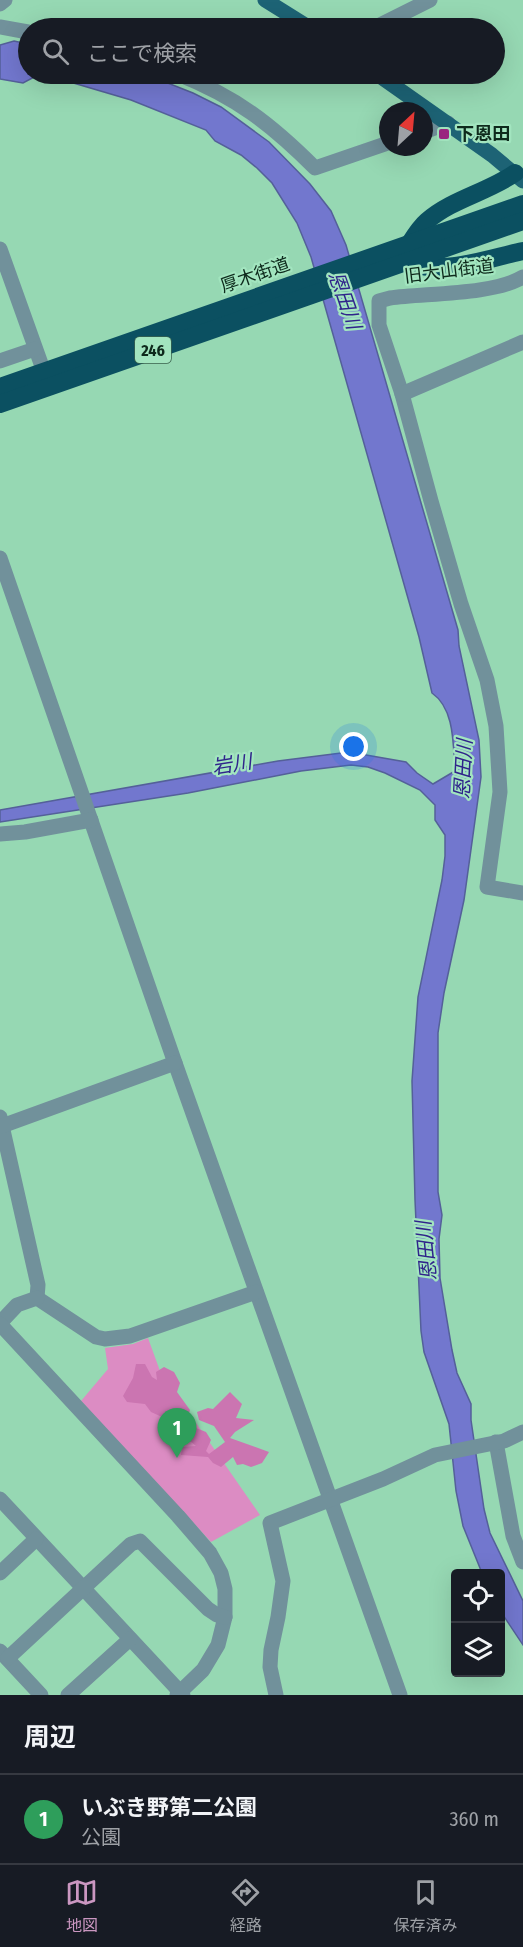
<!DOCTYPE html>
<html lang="ja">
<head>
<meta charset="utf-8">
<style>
	body { margin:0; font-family:"Fira Sans Condensed","Noto Sans JP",sans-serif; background:#20242c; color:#f1f3f6 }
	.controls { position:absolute; right:18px; bottom:18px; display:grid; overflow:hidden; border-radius:6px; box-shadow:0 6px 24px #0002 }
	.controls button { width:54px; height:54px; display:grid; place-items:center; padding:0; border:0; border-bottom:2px solid #363941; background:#171b24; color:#f1f3f6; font:30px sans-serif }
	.compass { position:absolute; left:379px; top:102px; width:54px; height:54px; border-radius:50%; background:#171b24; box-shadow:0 6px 24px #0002; rotate:26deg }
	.you { position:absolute; left:354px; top:747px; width:21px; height:21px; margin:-15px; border:4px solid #fff; border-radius:50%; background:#1a73e8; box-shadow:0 0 0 9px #1a73e833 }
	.badge { display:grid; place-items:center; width:39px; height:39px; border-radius:50%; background:#cb97c1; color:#fff; font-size:20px; font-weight:700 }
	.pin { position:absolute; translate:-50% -50px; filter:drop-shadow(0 2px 3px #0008) }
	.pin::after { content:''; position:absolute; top:32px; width:21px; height:18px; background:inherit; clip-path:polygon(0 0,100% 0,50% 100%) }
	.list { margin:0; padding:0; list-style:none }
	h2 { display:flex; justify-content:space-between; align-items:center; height:78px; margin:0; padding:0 24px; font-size:26px }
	h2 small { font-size:20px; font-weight:400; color:#9ea1a6 }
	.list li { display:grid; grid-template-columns:39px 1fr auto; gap:18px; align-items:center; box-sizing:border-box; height:90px; padding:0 24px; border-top:2px solid #363941 }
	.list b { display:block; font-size:22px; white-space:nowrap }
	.list p { margin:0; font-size:20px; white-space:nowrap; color:#9ea1a6 }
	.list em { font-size:20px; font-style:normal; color:#9ea1a6 }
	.icon { flex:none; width:33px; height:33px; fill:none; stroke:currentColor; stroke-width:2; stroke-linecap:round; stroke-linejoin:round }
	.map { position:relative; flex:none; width:523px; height:1695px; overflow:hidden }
	.search { position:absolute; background:#171b24; box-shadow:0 6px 24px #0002; left:18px; right:18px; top:18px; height:66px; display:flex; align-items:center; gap:15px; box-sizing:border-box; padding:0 21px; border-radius:33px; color:#9ea1a6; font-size:22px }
	.sheet { height:168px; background:#171b24 }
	nav { display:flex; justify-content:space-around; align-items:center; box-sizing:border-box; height:84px; border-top:2px solid #363941; background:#171b24; font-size:16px; color:#9ea1a6 }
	nav a { display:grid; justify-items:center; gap:3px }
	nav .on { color:#cb97c1 }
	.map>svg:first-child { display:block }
	.green { fill:#dc8cc3 }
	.forest { fill:#cb75b1 }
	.water { fill:#7277ce; stroke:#546099; stroke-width:1.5 }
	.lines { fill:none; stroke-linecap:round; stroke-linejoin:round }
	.minor { stroke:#71919b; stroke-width:15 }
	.major { stroke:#1d6375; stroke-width:15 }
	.highway { stroke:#0b5061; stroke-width:18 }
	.poi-dot { fill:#9c2681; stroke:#a2e5bf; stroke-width:2 }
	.labels { text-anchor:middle; stroke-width:4.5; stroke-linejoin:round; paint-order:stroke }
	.shield { fill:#a2e5bf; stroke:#3a624d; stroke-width:1.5 }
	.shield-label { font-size:16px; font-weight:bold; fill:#0e2a1c }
	.poi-label { font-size:18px; font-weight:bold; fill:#0e2a1c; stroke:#a2e5bf; text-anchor:start }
	.street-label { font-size:18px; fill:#0e2a1c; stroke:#a2e5bf }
	.water-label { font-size:20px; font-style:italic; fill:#30248b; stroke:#a2e5bf }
</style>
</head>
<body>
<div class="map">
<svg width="523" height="1695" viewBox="0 0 523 1695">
	<rect width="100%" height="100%" fill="#96d8b3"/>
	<polygon class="green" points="148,1338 160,1371 260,1515 211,1542 81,1401 108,1369 105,1348 133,1344"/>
	<path class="forest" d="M 136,1364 L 145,1364 L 152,1377 L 157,1380 L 156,1372 L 164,1367 L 174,1372 L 180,1383 L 177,1392 L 190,1410 L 186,1424 L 206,1432 L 211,1440 L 206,1451 L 209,1454 L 225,1442 L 214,1426 L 199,1420 L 197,1412 L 208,1408 L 213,1409 L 230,1392 L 242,1404 L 236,1418 L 254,1420 L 235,1432 L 230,1438 L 269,1452 L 262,1463 L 251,1467 L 243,1464 L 237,1465 L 233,1457 L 221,1467 L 213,1463 L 208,1457 L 181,1455 L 182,1447 L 196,1446 C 187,1437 177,1436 170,1427 L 171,1421 L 151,1412 L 145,1404 L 127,1402 L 123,1396 L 133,1378 Z"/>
	<path class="water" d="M 14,41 L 28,44 L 28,74 L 145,74 L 193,93 L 221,107 L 269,142 L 310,184 L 331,211 L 346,245 L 458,630 L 459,646 L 479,740 L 481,777 L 464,900 L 444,993 L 438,1033 L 438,1192 L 442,1215 L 439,1239 L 440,1278 L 452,1350 L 457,1373 L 471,1404 L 471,1420 L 484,1509 L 490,1533 L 523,1601 L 523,1645 L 501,1612 L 500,1574 L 482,1573 L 463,1526 L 456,1491 L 449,1424 L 424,1352 L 421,1331 L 415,1200 L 412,1081 L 418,997 L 442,880 L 445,856 L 445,835 L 435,820 L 435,805 L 420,790 L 385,773 L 368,767 L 351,765 L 301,771 L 188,793 L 0,822 L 0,810 L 278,761 L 349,752 L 406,762 L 417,773 L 433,784 L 455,771 C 453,745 455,709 432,693 L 419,637 L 311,257 L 297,223 L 272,183 L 257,168 L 241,155 L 215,141 L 206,130 L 131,100 L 70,82 L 36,76 L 23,83 L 0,79 L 0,45 Z"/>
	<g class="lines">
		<g class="minor">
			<polyline points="0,4 5,0"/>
			<polyline points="0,27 28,32"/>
			<polyline points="374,28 430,0"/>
			<path d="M 178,74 C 236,97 271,124 315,168 L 388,143"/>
			<polyline points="424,132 448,123"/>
			<polyline points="0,249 44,372"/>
			<path d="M 523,277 C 493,295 426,293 390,298 L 379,301 L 379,325 L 402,394 L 431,501 L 461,604 L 487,680 L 496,726 L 500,792 L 487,887 L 523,893"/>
			<polyline points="0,361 35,349"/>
			<polyline points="402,394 523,342"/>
			<polyline points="0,558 175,1063 400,1695"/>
			<polyline points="0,834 25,832 91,820"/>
			<polyline points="0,1117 38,1285 37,1298"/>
			<polyline points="2,1126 175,1063"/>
			<polyline points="37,1298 96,1337 105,1339 130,1336 256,1292"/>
			<polyline points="0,1323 17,1305 37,1298"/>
			<polyline points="0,1324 178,1516 210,1553 221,1573 225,1589 225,1617 218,1645 203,1670 177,1695"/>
			<polyline points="496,1442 513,1536 523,1562"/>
			<polyline points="0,1499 183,1695"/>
			<polyline points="0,1573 36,1539"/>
			<polyline points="0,1651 41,1695"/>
			<polyline points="8,1658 131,1544 140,1541 208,1609 217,1615 225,1617"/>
			<polyline points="68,1695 130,1639"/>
			<polyline points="276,1695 270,1667 271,1650 278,1617 283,1581 270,1523 383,1479 435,1455 504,1441 523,1432"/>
		</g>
		<g class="major">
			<polyline points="265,0 310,28"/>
			<polyline points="377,74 492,155 523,181"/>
		</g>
		<g class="highway">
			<path d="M 410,243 C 415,235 420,227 427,221 C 452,199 488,192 515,173"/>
			<path d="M 407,263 C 444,275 486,259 523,251"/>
			<polyline points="0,387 523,204"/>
			<polyline points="0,404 523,221"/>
		</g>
	</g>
	<rect class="poi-dot" x="438" y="128" width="12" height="12" rx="3"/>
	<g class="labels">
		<rect class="shield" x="135" y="337" width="36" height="26" rx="4.5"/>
		<g class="shield-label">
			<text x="153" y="356">246</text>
		</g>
		<g class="poi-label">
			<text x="456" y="140">下恩田</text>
		</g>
		<g class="street-label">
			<text transform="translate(449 271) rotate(-7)" y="6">旧大山街道</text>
			<text transform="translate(255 275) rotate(-19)" y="6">厚木街道</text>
		</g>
		<g class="water-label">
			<text transform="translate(345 300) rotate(71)" y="7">恩田川</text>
			<text transform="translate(232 764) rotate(-9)" y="7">岩川</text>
			<text transform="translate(463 769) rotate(-87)" y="7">恩田川</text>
			<text transform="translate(426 1251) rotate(-96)" y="7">恩田川</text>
		</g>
	</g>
</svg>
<div class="controls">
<button><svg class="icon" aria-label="locate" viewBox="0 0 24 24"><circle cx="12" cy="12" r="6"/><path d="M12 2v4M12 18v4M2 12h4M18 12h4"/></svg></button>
<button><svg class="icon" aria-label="layers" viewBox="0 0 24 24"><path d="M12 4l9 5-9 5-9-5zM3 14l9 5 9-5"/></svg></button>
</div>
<svg class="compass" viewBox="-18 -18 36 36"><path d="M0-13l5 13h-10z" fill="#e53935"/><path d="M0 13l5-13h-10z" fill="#9ea1a6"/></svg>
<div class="you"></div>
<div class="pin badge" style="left:177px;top:1458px;background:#2e9e5b">1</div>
<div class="search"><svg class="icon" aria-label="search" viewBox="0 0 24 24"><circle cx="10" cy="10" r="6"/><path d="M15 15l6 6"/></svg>ここで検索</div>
</div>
<section class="sheet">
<h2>周辺<small></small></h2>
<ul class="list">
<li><span class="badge" style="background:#2e9e5b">1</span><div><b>いぶき野第二公園</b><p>公園</p></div><em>360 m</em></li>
</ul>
</section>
<nav>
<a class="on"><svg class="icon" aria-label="map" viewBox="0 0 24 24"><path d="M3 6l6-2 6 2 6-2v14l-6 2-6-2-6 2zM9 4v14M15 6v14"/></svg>地図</a>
<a><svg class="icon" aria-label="directions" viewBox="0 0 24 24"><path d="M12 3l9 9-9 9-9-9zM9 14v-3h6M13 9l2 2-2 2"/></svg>経路</a>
<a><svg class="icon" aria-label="saved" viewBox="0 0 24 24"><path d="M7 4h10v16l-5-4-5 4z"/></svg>保存済み</a>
</nav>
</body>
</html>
